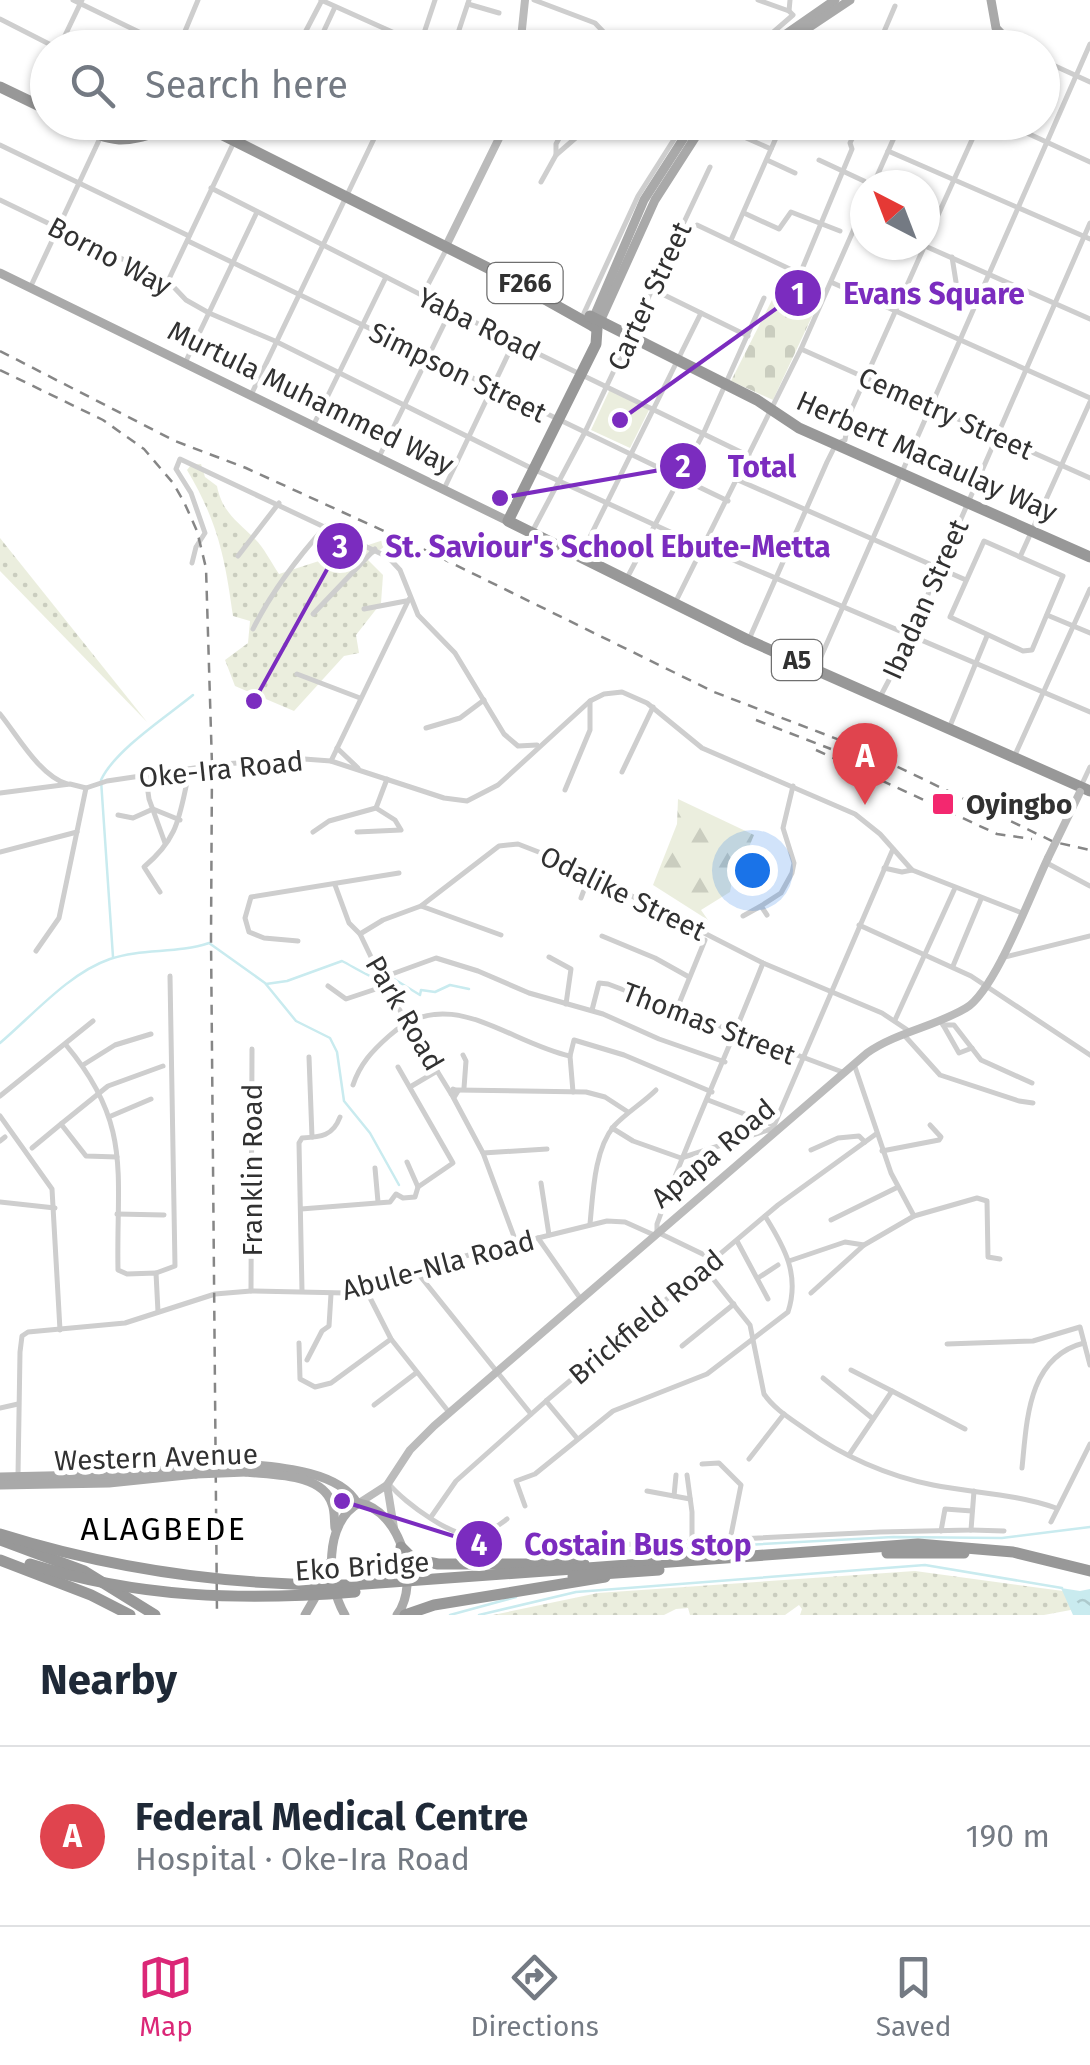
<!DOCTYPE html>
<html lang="en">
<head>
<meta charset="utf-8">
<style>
	body { margin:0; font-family:"Fira Sans",sans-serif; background:#f6f6f7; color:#1f2937 }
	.compass { position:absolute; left:850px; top:170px; width:90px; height:90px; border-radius:50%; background:#fff; box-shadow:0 2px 8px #0004; rotate:318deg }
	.you { position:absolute; left:752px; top:870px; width:35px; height:35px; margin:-25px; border:8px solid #fff; border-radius:50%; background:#1a73e8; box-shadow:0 0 0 15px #1a73e833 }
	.badge { display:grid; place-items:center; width:65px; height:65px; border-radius:50%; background:#db2777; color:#fff; font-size:32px; font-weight:700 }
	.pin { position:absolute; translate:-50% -82px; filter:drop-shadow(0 2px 5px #0008) }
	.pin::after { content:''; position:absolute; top:52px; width:35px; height:30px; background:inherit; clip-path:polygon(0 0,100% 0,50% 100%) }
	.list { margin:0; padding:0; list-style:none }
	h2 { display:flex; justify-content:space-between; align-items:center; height:130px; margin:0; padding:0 40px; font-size:42px }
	h2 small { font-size:32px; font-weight:400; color:#747a83 }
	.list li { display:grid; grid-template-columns:65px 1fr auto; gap:30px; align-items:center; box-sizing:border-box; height:180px; padding:0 40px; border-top:2px solid #e0e1e3 }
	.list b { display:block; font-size:38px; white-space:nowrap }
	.list p { margin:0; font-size:32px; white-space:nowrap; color:#747a83 }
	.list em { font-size:32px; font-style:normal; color:#747a83 }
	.icon { flex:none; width:55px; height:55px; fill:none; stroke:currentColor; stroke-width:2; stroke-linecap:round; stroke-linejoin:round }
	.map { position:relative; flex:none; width:1090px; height:1615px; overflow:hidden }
	.search { position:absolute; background:#fff; box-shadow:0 2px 8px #0004; left:30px; right:30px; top:30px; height:110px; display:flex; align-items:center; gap:25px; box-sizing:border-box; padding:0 35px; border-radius:55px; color:#747a83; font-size:38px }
	.sheet { height:310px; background:#fff }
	nav { display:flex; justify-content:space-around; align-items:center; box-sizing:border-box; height:140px; border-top:2px solid #e0e1e3; background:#fff; font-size:28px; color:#747a83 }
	nav a { display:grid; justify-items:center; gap:5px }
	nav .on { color:#db2777 }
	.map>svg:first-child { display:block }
	.green { fill:url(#green-dots) }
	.forest { fill:url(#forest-firs) }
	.cemetery { fill:url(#cemetery-stones) }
	.pitch { fill:#ebeede }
	.water { fill:url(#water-ripples) }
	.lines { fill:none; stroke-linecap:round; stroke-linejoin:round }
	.stream { stroke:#c9ebef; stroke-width:2.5 }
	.street { stroke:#cecece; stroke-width:5 }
	.secondary { stroke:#bbb; stroke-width:8 }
	.primary { stroke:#a9a9a9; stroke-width:9 }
	.highway { stroke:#989898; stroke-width:11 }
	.rail { stroke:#868686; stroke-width:2.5; stroke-dasharray:10 8; stroke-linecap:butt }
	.secondary-bridge { stroke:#bbb; stroke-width:8 }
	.primary-bridge { stroke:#a9a9a9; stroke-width:9 }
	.highway-bridge { stroke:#989898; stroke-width:11 }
	.poi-dot { fill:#f3286f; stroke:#fff; stroke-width:4 }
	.labels { text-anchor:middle; stroke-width:10; stroke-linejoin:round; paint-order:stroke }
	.shield { fill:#fff; stroke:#6f6f6f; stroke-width:2.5 }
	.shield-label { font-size:25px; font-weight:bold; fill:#313131 }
	.street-label { font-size:28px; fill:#313131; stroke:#fff }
	.poi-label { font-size:28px; font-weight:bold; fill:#313131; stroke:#fff; text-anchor:start }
	.quarter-label { font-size:32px; letter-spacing:2.5px; fill:#000; stroke:#fff }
	.leader { fill:none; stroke:#7b2cbf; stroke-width:4 }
	.callout-dot { fill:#7b2cbf; stroke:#fff; stroke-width:4 }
	.mark-label { font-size:30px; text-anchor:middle; font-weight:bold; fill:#fff }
	.callout-label { font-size:30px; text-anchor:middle; font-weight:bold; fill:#7b2cbf; stroke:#fff; stroke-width:10; stroke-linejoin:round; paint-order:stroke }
</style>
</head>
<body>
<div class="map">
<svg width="1090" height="1615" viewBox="0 0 1090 1615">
	<defs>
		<pattern id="green-dots" width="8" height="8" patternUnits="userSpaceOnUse" patternTransform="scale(2.5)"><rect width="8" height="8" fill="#ebeede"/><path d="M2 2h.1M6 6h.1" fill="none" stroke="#cacdbf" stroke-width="1.8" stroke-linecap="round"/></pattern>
		<pattern id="forest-firs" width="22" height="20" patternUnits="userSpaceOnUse" patternTransform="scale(2.5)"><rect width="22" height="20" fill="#ebeede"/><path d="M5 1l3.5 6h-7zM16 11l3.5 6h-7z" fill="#cacdbf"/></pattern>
		<pattern id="cemetery-stones" width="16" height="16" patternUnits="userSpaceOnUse" patternTransform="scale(2.5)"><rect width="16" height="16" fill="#ebeede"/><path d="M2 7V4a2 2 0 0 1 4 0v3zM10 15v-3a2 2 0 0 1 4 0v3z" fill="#cacdbf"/></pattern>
		<pattern id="water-ripples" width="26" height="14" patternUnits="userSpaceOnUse" patternTransform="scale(2.5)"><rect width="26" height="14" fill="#c9ebef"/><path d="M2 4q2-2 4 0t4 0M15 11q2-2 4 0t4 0" fill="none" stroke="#adcacd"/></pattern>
	</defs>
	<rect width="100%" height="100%" fill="#fff"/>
	<g class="green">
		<path d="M 201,464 L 205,477 L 217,486 C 222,512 237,521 255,539 C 264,548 271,562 279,574 L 402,534 L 367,559 L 383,575 L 381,603 L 356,635 L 359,653 L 344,656 L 294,711 L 235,686 L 225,660 L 248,643 L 250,621 L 233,616 C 225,558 218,522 187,470 L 191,465 Z"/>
		<polygon points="0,538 147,722 0,571"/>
		<polygon points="915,1571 1063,1591 1090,1601 1076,1609 1044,1615 800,1615 802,1609 799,1605 785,1615 690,1615 688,1608 676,1609 664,1615 493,1615 598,1593"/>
	</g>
	<polygon class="forest" points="678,799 754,835 749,847 759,857 754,868 732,881 730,892 701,910 708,920 653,885 677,824"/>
	<polygon class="cemetery" points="777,290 815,310 773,400 731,381"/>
	<polygon class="pitch" points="610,389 649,410 630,448 591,430"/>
	<polygon class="water" points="1061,1588 1080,1591 1090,1589 1090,1615 1073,1615"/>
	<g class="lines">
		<g class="stream">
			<path d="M 113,957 L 101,780 C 115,750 166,717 193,695"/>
			<path d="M 266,984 L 287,981 L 342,961 C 354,967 377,982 389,983 L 394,979 L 420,995 L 421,990 L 435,992 L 450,985 L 469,989"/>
			<path d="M 0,1043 C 33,1015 69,973 110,959 C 142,948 177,954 209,943 L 265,983 L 296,1021 L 330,1038 L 337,1052 L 344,1101 L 370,1133 L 399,1185"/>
			<polyline points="549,1559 576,1554 893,1537 1002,1538 1090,1527"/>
			<polyline points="450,1615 516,1597"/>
			<polyline points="479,1615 576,1592 925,1565 1062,1588"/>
		</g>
		<g class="street">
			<polyline points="73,0 172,48"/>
			<polyline points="321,0 419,44"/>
			<polyline points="534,0 595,23 615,44 637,48"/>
			<polyline points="468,4 499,13"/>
			<polyline points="789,11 790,0"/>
			<polyline points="0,19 57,48"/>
			<polyline points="299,44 322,0"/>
			<polyline points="59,48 82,0"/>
			<polyline points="178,48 198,0"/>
			<polyline points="332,48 322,41 321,37 335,7"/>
			<polyline points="419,48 435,0"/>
			<polyline points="453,48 469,0"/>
			<polyline points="755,48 793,15 789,11 758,0"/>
			<polyline points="820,48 836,48"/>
			<polyline points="877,48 895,6"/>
			<polyline points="1042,60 1090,82"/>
			<polyline points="1003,122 1090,162"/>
			<polyline points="744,137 771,149"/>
			<polyline points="0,145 189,236"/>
			<polyline points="888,151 1090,239"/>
			<polyline points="556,155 556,144 568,122"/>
			<polyline points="767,160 795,173"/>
			<polyline points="819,160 864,181"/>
			<polyline points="541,182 556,155 594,122"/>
			<polyline points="873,185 901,122"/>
			<polyline points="211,188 514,342 749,456"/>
			<polyline points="0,200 168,281 186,300 209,313 275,341 533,469 705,548"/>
			<polyline points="744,213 779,229 791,212 840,231"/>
			<polyline points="697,225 815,281"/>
			<polyline points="731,240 783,122"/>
			<polyline points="188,241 728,501"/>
			<polyline points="925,244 980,122"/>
			<polyline points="925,246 1090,319"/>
			<polyline points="952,257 956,282"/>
			<polyline points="800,274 852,149 850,143 860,122"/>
			<polyline points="168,281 233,144"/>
			<polyline points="833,283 1090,398"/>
			<polyline points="30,288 101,136"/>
			<polyline points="652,289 748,336"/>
			<polyline points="422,296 446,250"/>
			<polyline points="584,313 638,196 685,122"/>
			<polyline points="801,349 1090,478"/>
			<polyline points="185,363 257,212"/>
			<polyline points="251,395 382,122"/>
			<polyline points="313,426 386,277"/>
			<polyline points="379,457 451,310"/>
			<polyline points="738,480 966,580"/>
			<polyline points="444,489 514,342"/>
			<polyline points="532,532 585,432 710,167"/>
			<polygon points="984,541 1063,576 1032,650 1023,651 950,617"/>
			<polyline points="705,548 1090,712"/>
			<polyline points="581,555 701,313"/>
			<polyline points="238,556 279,503"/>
			<polyline points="1020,557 1090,402"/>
			<polyline points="192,563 196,547 205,533 191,493 176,469 180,459 388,557 400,570 418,615 455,653 504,734 518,746 537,745"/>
			<polyline points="627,578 704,432 764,298"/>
			<polyline points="676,601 801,349 865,204"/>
			<polyline points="364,609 406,601"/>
			<polyline points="313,614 375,549"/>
			<polyline points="1047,615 1090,633"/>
			<path d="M 253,629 C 272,591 298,557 326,526"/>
			<polyline points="750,637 827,462 836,444 845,440 849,415 925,245"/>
			<polyline points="816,668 1090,44"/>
			<polyline points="297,674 360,698"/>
			<polyline points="880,697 899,661 1090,223"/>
			<path d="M 0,714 C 18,736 39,775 67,784"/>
			<polyline points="950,726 987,636"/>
			<polyline points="426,728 460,718 484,700"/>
			<polyline points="337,748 358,768"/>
			<polyline points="1015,755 1090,589"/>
			<polyline points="331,761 409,599"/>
			<polyline points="622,772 653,707"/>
			<polyline points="146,778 149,799 165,843"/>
			<polyline points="1082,784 1090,767"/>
			<polyline points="565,790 590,730 590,701"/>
			<polyline points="0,793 70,784 86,788 107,781 221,764 304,759 331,761 444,798 467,801 498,785 590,701 604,694 622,692 647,703 702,748 855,814 880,834 912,870 1022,913"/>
			<polyline points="376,808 387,779"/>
			<polyline points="118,815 133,818 153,809 180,820"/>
			<polyline points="313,832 329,821 376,808 395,820 401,830 357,832"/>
			<polyline points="0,852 77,832"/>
			<polyline points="1045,862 1090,886"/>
			<polyline points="884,868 902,872 912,870"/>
			<polyline points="335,885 349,923 360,934 385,986 450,1092"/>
			<path d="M 160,892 L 144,867 C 181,836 179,814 190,769"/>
			<polyline points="581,898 590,874"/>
			<polyline points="421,906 501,935"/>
			<polyline points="767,915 761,906 781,893 792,873 794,863 783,828 793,786"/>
			<polyline points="743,916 761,906"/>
			<polyline points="859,925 971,976 1090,1055"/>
			<polyline points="360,934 383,920 421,906 499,846 518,844 567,863 763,963 882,1013 909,1031"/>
			<polyline points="602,936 655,958 689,977"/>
			<polyline points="298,941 264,938 249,932 245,918 251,897 399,873"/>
			<polyline points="36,951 59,918 86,788"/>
			<polyline points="549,957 571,969 566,1004"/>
			<polyline points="1001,958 1090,936"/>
			<polyline points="953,966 981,899"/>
			<polyline points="381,978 436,958 478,971 529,993 603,1014 659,1039 725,1062"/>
			<polyline points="328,986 346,999 385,986"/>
			<polyline points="592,1010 599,983 608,984 845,1073"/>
			<polyline points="676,1011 705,940"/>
			<polyline points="895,1020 955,888"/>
			<polyline points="942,1023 959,1053 972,1048"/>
			<polyline points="943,1025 954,1025 981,1060 1032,1083"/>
			<polyline points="904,1035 940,1075 1019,1101 1033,1103"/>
			<path d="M 66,1045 C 133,1125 116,1174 118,1270 L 127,1274 L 156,1273 L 158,1312"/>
			<polyline points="463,1055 466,1061 464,1088"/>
			<polyline points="309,1057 312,1137"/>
			<polyline points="854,1064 891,1173 914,1216"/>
			<polyline points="83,1065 115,1045 151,1034"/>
			<path d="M 353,1085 C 360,1064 372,1051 389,1036 C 448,982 507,1042 570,1056"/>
			<polyline points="410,1087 437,1071"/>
			<polygon points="453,1089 458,1091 455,1096 451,1094"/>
			<polyline points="457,1090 586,1092 605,1097 628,1112"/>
			<polyline points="573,1092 570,1056 574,1040 624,1055 712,1092"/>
			<polyline points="452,1095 483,1153 516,1242"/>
			<polyline points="0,1096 93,1021"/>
			<polyline points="708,1100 773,1125"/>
			<polyline points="0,1116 52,1189 60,1330"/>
			<polyline points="111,1116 151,1099"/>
			<polyline points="612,1128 633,1141 681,1158 771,1129"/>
			<polyline points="770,1135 893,849"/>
			<polyline points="0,1141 5,1137"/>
			<polyline points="32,1148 61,1124"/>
			<polyline points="811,1150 838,1138 859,1136 865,1142"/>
			<polyline points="882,1151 939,1140 941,1137 930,1125"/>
			<polyline points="483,1153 547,1149"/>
			<polyline points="117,1157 86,1156 61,1124 108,1086 163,1066"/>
			<polyline points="407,1162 418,1187"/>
			<polyline points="375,1168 378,1202"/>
			<polyline points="541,1183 549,1235"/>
			<polyline points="0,1202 55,1208"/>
			<polyline points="301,1209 390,1202 396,1194 403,1198 415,1197 418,1187 453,1163 398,1067"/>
			<polyline points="117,1214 164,1215"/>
			<polyline points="831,1220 898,1187"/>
			<path d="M 590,1224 C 593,1194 594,1150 614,1126 C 627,1112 643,1103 656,1090"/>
			<polyline points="538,1238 580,1298"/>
			<polyline points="737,1241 768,1299"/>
			<path d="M 715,1260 L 657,1232 L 657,1224 C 689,1135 729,1050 763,963"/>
			<polyline points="789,1261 845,1242 864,1245"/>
			<path d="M 706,1270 L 750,1325 L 764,1394 C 774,1409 791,1419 805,1429 C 842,1456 888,1476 933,1485 C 974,1493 1016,1494 1056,1508"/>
			<polyline points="416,1271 531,1414"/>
			<polyline points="156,1273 175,1266 170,976"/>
			<polyline points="758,1278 778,1265"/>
			<polyline points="364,1286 391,1339 448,1411"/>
			<polyline points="251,1291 252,1049"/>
			<path d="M 302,1291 L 299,1143 L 302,1138 C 321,1137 333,1136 340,1117"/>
			<polyline points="811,1293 864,1245 914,1216 977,1198 987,1201 988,1257 1000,1259"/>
			<polyline points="299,1343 300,1379 315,1387 331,1383 391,1339"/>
			<polyline points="947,1344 1033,1341 1080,1327 1090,1365"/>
			<polyline points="682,1346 734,1304"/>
			<polyline points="307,1360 322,1331 329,1326 331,1294"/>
			<polyline points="851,1370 892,1391"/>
			<polyline points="823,1378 872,1418"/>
			<polyline points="546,1401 576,1437"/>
			<polyline points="374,1405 416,1373"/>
			<polyline points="0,1408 18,1404"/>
			<polyline points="849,1455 892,1391 965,1429"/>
			<polyline points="749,1459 784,1414"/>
			<polyline points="702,1464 719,1463 741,1485 730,1540"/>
			<path d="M 1022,1468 C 1027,1419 1028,1357 1084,1343"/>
			<polyline points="18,1475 20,1352 22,1336 28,1332 125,1323 215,1294 251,1291 346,1293 457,1258 607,1221 625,1222 654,1235"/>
			<polyline points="687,1475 692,1512 692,1542"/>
			<path d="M 389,1484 C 404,1502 455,1541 479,1535 C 489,1533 499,1525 507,1519"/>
			<polyline points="647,1491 690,1499"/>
			<polyline points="674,1496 676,1475"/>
			<path d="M 525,1506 L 516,1481 L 535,1474 L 613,1411 L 707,1374 L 788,1312 C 800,1275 785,1248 765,1216"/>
			<polyline points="431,1517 456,1481 546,1401 778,1205 876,1134"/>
			<polyline points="1051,1522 1090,1444"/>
			<polyline points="971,1530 1004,1531"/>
			<polyline points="941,1531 945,1509 972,1511"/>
			<polyline points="541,1557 543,1552 553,1548 880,1532 971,1530 974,1491"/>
		</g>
		<g class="secondary">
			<polyline points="520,48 525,0"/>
			<polyline points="447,244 507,122"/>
			<polyline points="359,1503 387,1485"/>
			<path d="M 394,1528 L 387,1485 L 410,1450 L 434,1426 L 867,1053 C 897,1032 934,1027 966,1008 C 995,991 1032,891 1048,858"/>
		</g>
		<g class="primary">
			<polyline points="991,0 996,28 1014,47"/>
			<polyline points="766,48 835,0"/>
			<polyline points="778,48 850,0"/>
			<polyline points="0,273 508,521"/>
			<polyline points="593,319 644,200 694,122"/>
			<polyline points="598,326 655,200 705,122"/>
			<path d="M 245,1464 C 278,1467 339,1471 357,1503"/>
			<path d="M 246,1472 C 272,1475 323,1473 332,1504 C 335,1511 334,1520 335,1528"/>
			<polyline points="0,1477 135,1474 197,1466"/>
			<polyline points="0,1485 109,1483 196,1474"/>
			<polyline points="305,1615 320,1589 329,1563"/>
			<path d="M 345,1615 C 326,1584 324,1522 359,1503 C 401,1510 421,1583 397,1615"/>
		</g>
		<g class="highway">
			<polyline points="0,87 48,110"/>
			<path d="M 72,122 C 87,129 102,138 119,139 C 150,140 176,117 207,127 L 500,274 L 591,325 L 597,329 L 596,344 L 508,521 L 748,640 L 1090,791"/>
			<polyline points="590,316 757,400 799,428 1090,557"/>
			<polyline points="0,1540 84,1571 155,1615"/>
			<polyline points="401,1547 413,1559 438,1564 584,1564"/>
			<polyline points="0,1560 91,1595 130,1615"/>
			<polyline points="405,1615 434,1605 605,1577"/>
		</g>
		<g class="rail">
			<polyline points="0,351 175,441 246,468 421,548 714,692 850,744 1054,842 1090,850"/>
			<polyline points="0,370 103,420 144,449 173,483 184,502 197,531 206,568 212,765 211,938 217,1615"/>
			<polyline points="756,720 831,749"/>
			<polyline points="816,750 997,834 1032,839"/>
		</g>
		<polyline class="secondary-bridge" points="1048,858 1080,792"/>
		<g class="primary-bridge">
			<polyline points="197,1466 245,1464"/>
			<polyline points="196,1474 246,1472"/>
		</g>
		<g class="highway-bridge">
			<path d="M 0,1534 C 115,1570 231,1586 351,1585 L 918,1544 L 1013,1552 L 1090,1571"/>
			<polyline points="887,1553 964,1553"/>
			<path d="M 30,1564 C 138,1598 243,1601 355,1592"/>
			<polyline points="573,1576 659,1570"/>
		</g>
	</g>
	<rect class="poi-dot" x="931" y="792" width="24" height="24" rx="5"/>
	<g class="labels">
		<g class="shield">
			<rect x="487.5" y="263" width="75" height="40" rx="8"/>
			<rect x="772" y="640" width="50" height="40" rx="8"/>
		</g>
		<g class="shield-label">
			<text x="525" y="292">F266</text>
			<text x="797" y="669">A5</text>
		</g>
		<g class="street-label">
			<text transform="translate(110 256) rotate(28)" y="10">Borno Way</text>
			<text transform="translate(649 296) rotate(-65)" y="10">Carter Street</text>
			<text transform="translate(479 324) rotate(26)" y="10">Yaba Road</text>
			<text transform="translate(458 372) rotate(26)" y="10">Simpson Street</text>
			<text transform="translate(311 397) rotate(26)" y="10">Murtula Muhammed Way</text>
			<text transform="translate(946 413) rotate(24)" y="10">Cemetry Street</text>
			<text transform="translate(927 456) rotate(24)" y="10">Herbert Macaulay Way</text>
			<text transform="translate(925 599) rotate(-66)" y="10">Ibadan Street</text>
			<text transform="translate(221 769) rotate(-6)" y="10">Oke-Ira Road</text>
			<text transform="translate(623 893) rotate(26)" y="10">Odalike Street</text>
			<text transform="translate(405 1013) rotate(60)" y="10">Park Road</text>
			<text transform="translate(709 1023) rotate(21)" y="10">Thomas Street</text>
			<text transform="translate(713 1153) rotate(-40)" y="10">Apapa Road</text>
			<text transform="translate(252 1170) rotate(-90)" y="10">Franklin Road</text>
			<text transform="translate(438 1265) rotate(-15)" y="10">Abule-Nla Road</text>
			<text transform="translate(646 1317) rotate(-40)" y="10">Brickfield Road</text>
			<text transform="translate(156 1457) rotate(-2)" y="10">Western Avenue</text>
			<text transform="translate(362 1566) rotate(-4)" y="10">Eko Bridge</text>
		</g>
		<g class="poi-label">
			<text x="966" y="814">Oyingbo</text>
		</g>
		<g class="quarter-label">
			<text x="164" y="1540">ALAGBEDE</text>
		</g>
	</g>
	<path class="leader" d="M620 420L798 293M500 498L683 466M254 701L340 546M342 1501L479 1544"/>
	<g class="callout-dot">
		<circle cx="620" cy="420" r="10"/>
		<circle cx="500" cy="498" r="10"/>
		<circle cx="254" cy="701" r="10"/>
		<circle cx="342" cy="1501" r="10"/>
		<circle cx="798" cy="293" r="25"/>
		<circle cx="683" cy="466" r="25"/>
		<circle cx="340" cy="546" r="25"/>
		<circle cx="479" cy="1544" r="25"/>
	</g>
	<g class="mark-label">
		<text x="798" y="304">1</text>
		<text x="683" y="477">2</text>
		<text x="340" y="557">3</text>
		<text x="479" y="1555">4</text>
	</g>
	<g class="callout-label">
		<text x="934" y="304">Evans Square</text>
		<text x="762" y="477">Total</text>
		<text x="608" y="557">St. Saviour's School Ebute-Metta</text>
		<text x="638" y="1555">Costain Bus stop</text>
	</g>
</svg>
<svg class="compass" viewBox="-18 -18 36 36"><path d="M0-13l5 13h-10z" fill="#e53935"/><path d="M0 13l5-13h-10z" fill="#747a83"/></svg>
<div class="you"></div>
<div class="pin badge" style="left:865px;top:805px;background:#e0444e">A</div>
<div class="search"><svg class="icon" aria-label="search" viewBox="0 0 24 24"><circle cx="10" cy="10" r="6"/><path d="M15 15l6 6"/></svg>Search here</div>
</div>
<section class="sheet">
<h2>Nearby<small></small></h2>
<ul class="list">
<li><span class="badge" style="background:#e0444e">A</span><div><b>Federal Medical Centre</b><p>Hospital · Oke-Ira Road</p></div><em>190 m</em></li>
</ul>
</section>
<nav>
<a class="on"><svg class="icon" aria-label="map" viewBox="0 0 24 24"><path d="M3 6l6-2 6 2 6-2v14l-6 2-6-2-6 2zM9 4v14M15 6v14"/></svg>Map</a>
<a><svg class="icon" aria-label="directions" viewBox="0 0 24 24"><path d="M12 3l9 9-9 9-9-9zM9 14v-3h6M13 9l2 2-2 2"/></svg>Directions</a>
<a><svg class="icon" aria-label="saved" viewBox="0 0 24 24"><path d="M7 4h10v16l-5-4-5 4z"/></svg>Saved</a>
</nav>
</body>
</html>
